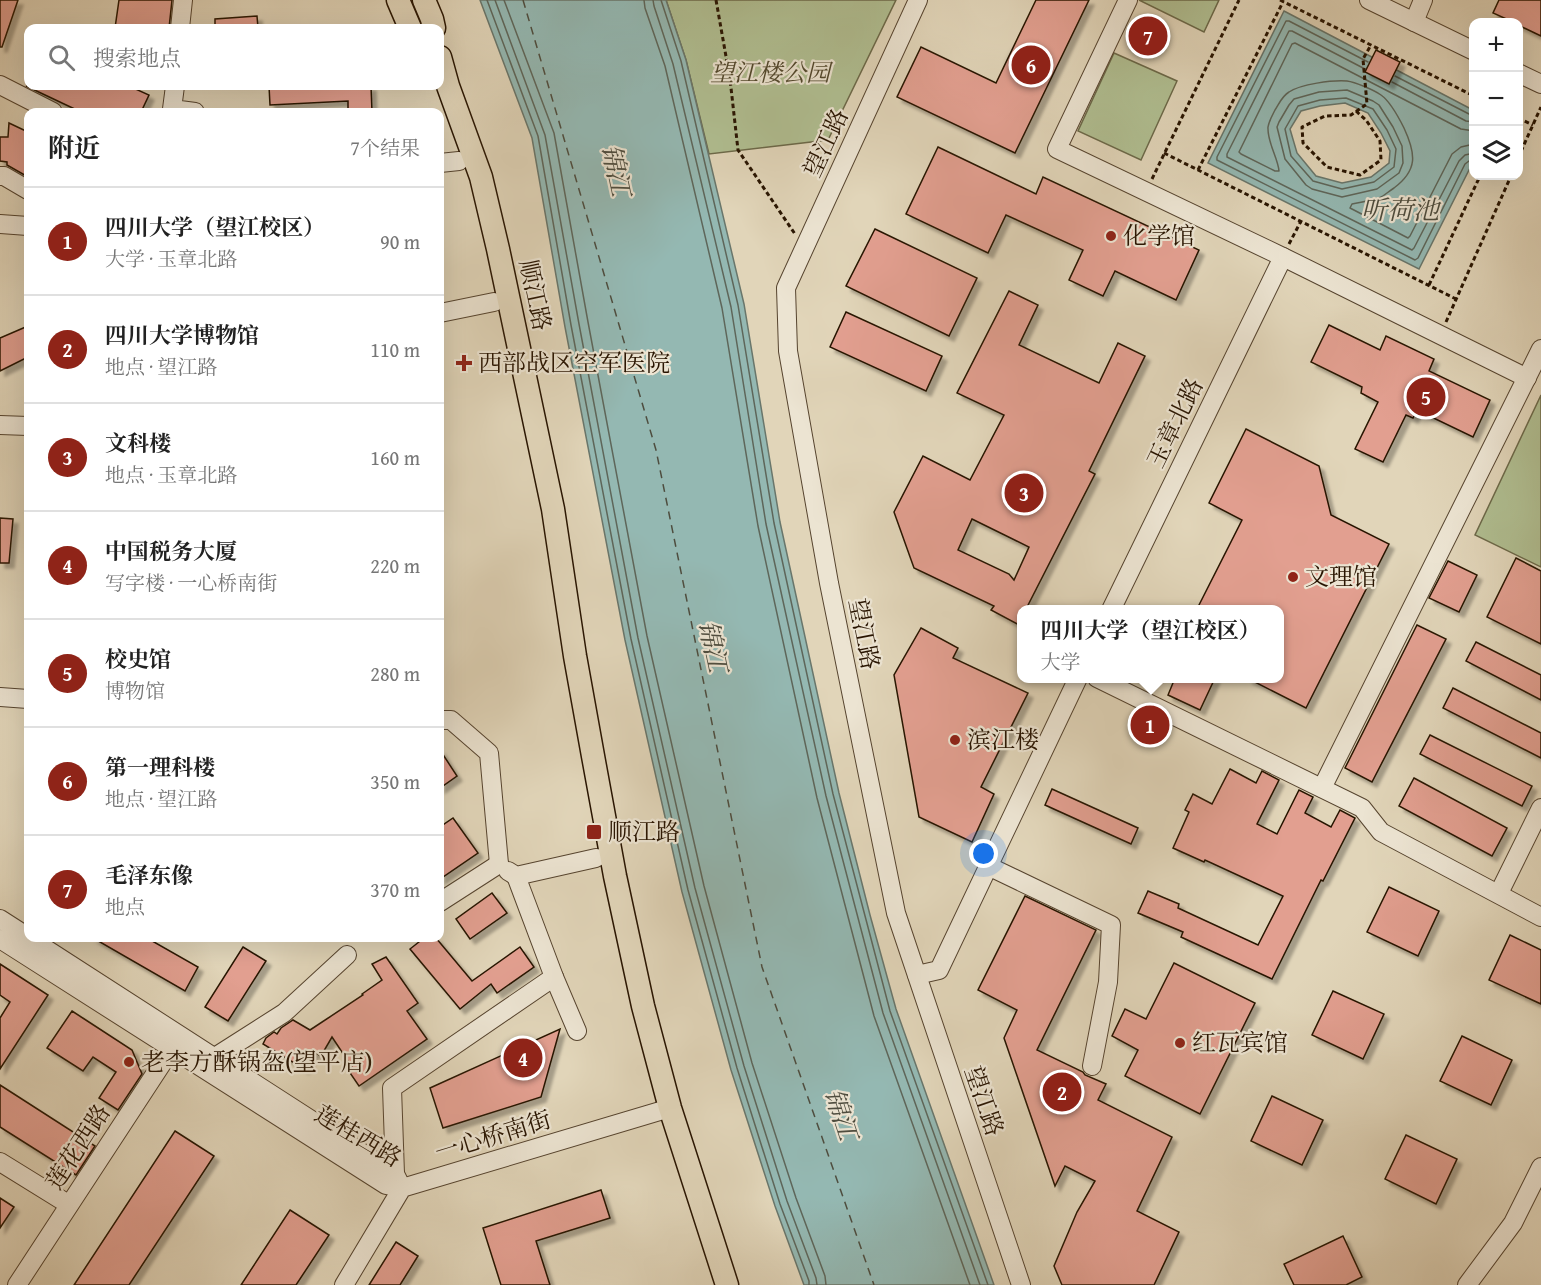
<!DOCTYPE html>
<html lang="zh">
<head>
<meta charset="utf-8">
<style>
	body { margin:0; font-family:"Gentium Book Plus","Noto Serif SC",serif; background:#f2f2f2; color:#222 }
	.controls { position:absolute; right:18px; top:18px; display:grid; overflow:hidden; border-radius:12px; box-shadow:0 6px 24px #0002 }
	.controls button { width:54px; height:54px; display:grid; place-items:center; padding:0; border:0; border-bottom:2px solid #e0e0e0; background:#fff; color:#222; font:30px sans-serif }
	.you { position:absolute; left:984px; top:854px; width:21px; height:21px; margin:-15px; border:4px solid #fff; border-radius:50%; background:#1a73e8; box-shadow:0 0 0 9px #1a73e833 }
	.badge { display:grid; place-items:center; width:39px; height:39px; border-radius:50%; background:#8f2418; color:#fff; font-size:20px; font-weight:700 }
	.pin { position:absolute; translate:-50% -50%; border:3px solid #fff; box-shadow:0 2px 6px #0006 }
	.popup { position:absolute; left:1017px; top:605px; width:267px; height:78px; box-sizing:border-box; display:grid; place-content:center; border-radius:12px; background:#fff; filter:drop-shadow(0 2px 4px #0005); font-size:20px; white-space:nowrap; color:#767676 }
	.popup b { font-size:22px; color:#222 }
	.popup::after { content:''; position:absolute; left:50%; top:100%; margin-left:-12px; border:12px solid transparent; border-top-color:#fff }
	.list { margin:0; padding:0; list-style:none }
	h2 { display:flex; justify-content:space-between; align-items:center; height:78px; margin:0; padding:0 24px; font-size:26px }
	h2 small { font-size:20px; font-weight:400; color:#767676 }
	.list li { display:grid; grid-template-columns:39px 1fr auto; gap:18px; align-items:center; box-sizing:border-box; height:108px; padding:0 24px; border-top:2px solid #e0e0e0 }
	.list b { display:block; font-size:22px; white-space:nowrap }
	.list p { margin:0; font-size:20px; white-space:nowrap; color:#767676 }
	.list em { font-size:20px; font-style:normal; color:#767676 }
	.icon { flex:none; width:33px; height:33px; fill:none; stroke:currentColor; stroke-width:2; stroke-linecap:round; stroke-linejoin:round }
	.map { position:relative; flex:none; width:1541px; height:1285px; overflow:hidden }
	.search { position:absolute; background:#fff; box-shadow:0 6px 24px #0002; left:24px; top:24px; width:420px; height:66px; display:flex; align-items:center; gap:15px; box-sizing:border-box; padding:0 21px; border-radius:12px; color:#767676; font-size:22px }
	.panel { position:absolute; background:#fff; box-shadow:0 6px 24px #0002; left:24px; top:108px; width:420px; height:834px; border-radius:12px }
	.map>svg:first-child { display:block }
	.green { fill:#b0be91; stroke:#6c6949; stroke-width:1.5 }
	.water { fill:#94b8b2; stroke:#69766b; stroke-width:1.5; fill-rule:evenodd }
	.lines { fill:none; stroke-linecap:round; stroke-linejoin:round }
	.shore { stroke:#5e665a; stroke-width:1.5 }
	.ferry { stroke:#4e4d3f; stroke-width:1.5; stroke-dasharray:8 6; stroke-linecap:butt }
	.building { fill:#e29f90; stroke:#281401; stroke-width:1.5; fill-rule:evenodd; filter:url(#shadow) }
	.minor-casing { stroke:#56442f; stroke-width:20 }
	.major-casing { stroke:#281401; stroke-width:25 }
	.path { stroke:#281401; stroke-width:3; stroke-dasharray:4.5 3; stroke-linecap:butt }
	.minor { stroke:#ece4d2; stroke-width:18 }
	.major { stroke:#e1d5b9; stroke-width:22 }
	.poi-dot { fill:#8f2418; stroke:#ece4d2; stroke-width:2 }
	.labels { text-anchor:middle; stroke-width:4.5; stroke-linejoin:round; paint-order:stroke }
	.park-label { font-size:24px; font-style:italic; fill:#51472c; stroke:#ece4d2 }
	.street-label { font-size:24px; fill:#281401; stroke:#ece4d2 }
	.poi-label { font-size:24px; fill:#281401; stroke:#ece4d2; text-anchor:start }
	.water-label { font-size:26px; font-style:italic; fill:#4e4d3f; stroke:#ece4d2 }
</style>
</head>
<body>
<div class="map">
<svg width="1541" height="1285" viewBox="0 0 1541 1285">
	<defs>
		<filter id="shadow"><feDropShadow dx="5" dy="5" stdDeviation="1.5" flood-color="#0004"/></filter>
	</defs>
	<rect width="100%" height="100%" fill="#e1d5b9"/>
	<filter id="stains"><feTurbulence type="fractalNoise" baseFrequency=".00333" numOctaves="4"/><feColorMatrix values="0 0 0 0 .2 0 0 0 0 .09 0 0 0 0 .02 0 0 0 .5 -.17"/></filter>
	<radialGradient id="worn" r=".72"><stop offset=".6" stop-color="#630" stop-opacity="0"/><stop offset="1" stop-color="#630" stop-opacity=".3"/></radialGradient>
	<g class="green">
		<polygon points="666,0 896,0 828,140 709,154 686,60"/>
		<polygon points="1139,0 1219,0 1204,32"/>
		<polygon points="1114,53 1177,81 1141,160 1078,131"/>
		<polygon points="1541,395 1541,567 1475,535"/>
	</g>
	<g class="water">
		<polygon points="480,0 666,0 686,60 744,304 780,522 839,793 870,915 896,1009 994,1285 804,1285 775,1206 731,1070 682,892 625,640 565,327 532,138"/>
		<path d="M 1284,11 L 1473,110 L 1473,162 L 1419,269 L 1208,163 ZM 1345,103 L 1368,113 L 1381,133 L 1390,151 L 1389,163 L 1371,177 L 1342,183 L 1316,176 L 1297,153 L 1290,129 L 1301,111 L 1320,106 Z"/>
	</g>
	<g class="lines">
		<g class="shore">
			<polyline points="487,0 538,136 571,325 631,639 688,890 737,1068 780,1204 809,1281 809,1285"/>
			<polyline points="495,0 545,135 579,324 638,638 695,888 744,1066 787,1201 816,1278 817,1285"/>
			<polyline points="504,0 554,133 588,322 647,636 704,886 752,1063 796,1198 825,1276 826,1285"/>
			<polyline points="644,0 645,8 665,66 722,308 758,526 817,798 874,1016 970,1285"/>
			<polyline points="653,0 654,6 673,64 731,307 766,524 826,796 883,1013 980,1285"/>
			<polyline points="661,0 681,61 738,305 774,523 833,794 890,1011 988,1285"/>
			<polyline points="1368,62 1289,21 1286,21 1217,157 1217,160 1415,260 1418,258 1465,164 1469,161 1474,161"/>
			<polyline points="1365,69 1292,31 1289,31 1227,154 1227,157 1412,250 1414,248 1459,161 1465,155 1474,153"/>
			<polyline points="1395,76 1469,114 1474,115"/>
			<polyline points="1392,82 1466,121 1474,122"/>
			<polygon points="1347,90 1373,101 1379,105 1393,127 1402,146 1403,163 1399,173 1377,189 1342,197 1312,189 1306,185 1285,159 1277,127 1279,122 1289,105 1294,99 1319,92"/>
			<polygon points="1346,98 1373,109 1387,130 1396,149 1394,167 1374,182 1342,189 1313,181 1291,156 1285,129 1298,106 1320,100"/>
			<path d="M 1474,131 L 1461,129 L 1295,43 L 1292,44 L 1239,152 L 1241,154 L 1275,171 L 1279,171 C 1278,158 1267,142 1268,127 C 1269,121 1272,116 1275,110 C 1279,104 1282,96 1289,92 C 1301,84 1332,80 1347,81 C 1355,82 1374,90 1381,95 C 1391,102 1399,118 1404,128 C 1416,154 1418,170 1394,188 C 1389,191 1384,196 1379,198 C 1370,201 1361,202 1352,204 L 1350,208 L 1408,238 L 1410,236 L 1452,154 L 1461,147 L 1474,144"/>
		</g>
		<polyline class="ferry" points="523,0 656,450 762,967 874,1285"/>
	</g>
	<g class="building">
		<polygon points="0,0 18,0 2,47 0,47"/>
		<polygon points="119,0 172,0 169,28 115,28"/>
		<polygon points="1036,0 1089,0 1015,153 897,97 921,47 996,83"/>
		<polygon points="1499,0 1541,0 1541,36 1518,25 1518,22 1513,22 1493,13"/>
		<polygon points="257,16 258,28 215,28 215,19"/>
		<polygon points="1376,50 1400,62 1389,84 1365,72"/>
		<polygon points="26,86 129,86 149,95 141,112 81,112"/>
		<polygon points="269,86 371,86 372,112 348,112 348,101 270,105"/>
		<polygon points="9,123 28,132 28,177 7,165 7,162 0,161 0,137 8,137"/>
		<polygon points="938,147 1036,194 1043,177 1199,250 1176,300 1115,271 1103,296 1069,280 1083,250 1006,215 988,253 906,214"/>
		<polygon points="875,229 977,278 949,336 846,286"/>
		<path d="M 1009,291 L 1038,305 L 1019,345 L 1099,383 L 1118,343 L 1145,356 L 1089,471 L 1095,474 L 1026,609 L 1021,609 L 1021,626 L 991,610 L 994,606 L 914,568 L 894,512 L 923,456 L 970,480 L 1004,415 L 957,393 ZM 972,519 L 1029,547 L 1014,580 L 1009,574 L 958,550 Z"/>
		<polygon points="846,312 942,356 926,391 830,347"/>
		<polygon points="1329,325 1380,350 1386,336 1434,359 1429,371 1490,400 1473,437 1417,410 1413,418 1406,415 1383,462 1355,449 1378,402 1361,393 1362,387 1311,362"/>
		<polygon points="28,326 28,357 0,371 0,338"/>
		<polygon points="1246,429 1319,466 1331,515 1389,544 1306,708 1247,678 1279,678 1279,609 1197,609 1242,520 1209,503"/>
		<polygon points="0,518 13,519 9,563 0,563"/>
		<polygon points="1516,558 1541,571 1541,644 1487,617"/>
		<polygon points="1448,561 1477,575 1459,612 1429,598"/>
		<polygon points="1417,625 1446,639 1372,782 1345,768"/>
		<polygon points="921,628 958,648 953,658 1028,693 981,787 994,794 972,842 919,817 894,675"/>
		<polygon points="1476,642 1541,675 1541,700 1466,661"/>
		<polygon points="1175,678 1215,678 1200,710 1168,695"/>
		<polygon points="1453,688 1541,733 1541,758 1443,708"/>
		<polygon points="1430,735 1532,786 1522,806 1420,754"/>
		<polygon points="440,750 457,776 440,788"/>
		<polygon points="1230,769 1256,783 1262,771 1279,780 1257,824 1277,834 1299,790 1313,797 1305,813 1331,827 1340,810 1355,818 1323,881 1321,880 1272,979 1181,937 1183,932 1138,913 1148,891 1179,904 1178,908 1258,945 1283,896 1205,860 1204,862 1173,848 1189,812 1185,810 1193,794 1212,804"/>
		<polygon points="1414,778 1507,828 1492,856 1399,806"/>
		<polygon points="1052,789 1138,828 1131,844 1045,805"/>
		<polygon points="453,818 478,853 440,879 440,827"/>
		<polygon points="1389,887 1439,911 1418,956 1367,932"/>
		<polygon points="492,893 507,913 470,939 456,919"/>
		<polygon points="1025,896 1096,930 1037,1050 1083,1072 1085,1075 1106,1084 1098,1100 1172,1137 1137,1211 1179,1232 1154,1285 1062,1285 1054,1266 1077,1212 1095,1181 1065,1166 1055,1186 1004,1038 1017,1010 978,990"/>
		<polygon points="1510,935 1541,950 1541,1004 1489,980"/>
		<polygon points="93,938 147,938 198,967 185,991"/>
		<polygon points="424,938 436,938 472,981 520,947 534,967 497,993 491,984 460,1009 410,949"/>
		<polygon points="243,947 266,961 228,1021 205,1007"/>
		<polygon points="386,957 418,1003 407,1011 427,1039 359,1086 348,1070 352,1067 332,1037 321,1056 314,1052 304,1069 263,1044 266,1038 274,1032 277,1034 281,1028 293,1020 310,1030 363,995 362,994 382,980 372,964"/>
		<polygon points="1174,963 1255,1003 1200,1114 1125,1076 1138,1050 1112,1036 1125,1009 1146,1019"/>
		<polygon points="0,964 48,995 0,1069 0,1018 10,1002 0,995"/>
		<polygon points="1333,991 1384,1014 1363,1059 1312,1035"/>
		<polygon points="72,1011 132,1050 142,1074 118,1110 99,1098 116,1072 93,1057 83,1071 47,1048"/>
		<polygon points="560,1029 541,1097 443,1128 430,1088"/>
		<polygon points="1462,1036 1512,1060 1491,1105 1440,1081"/>
		<polygon points="0,1085 95,1146 76,1175 0,1127"/>
		<polygon points="1272,1096 1323,1120 1302,1165 1251,1141"/>
		<polygon points="175,1131 214,1156 129,1285 74,1285"/>
		<polygon points="1406,1135 1457,1159 1436,1204 1385,1179"/>
		<polygon points="601,1190 610,1218 536,1241 550,1285 501,1285 483,1228"/>
		<polygon points="0,1198 14,1207 0,1228"/>
		<polygon points="290,1210 329,1235 296,1285 241,1285"/>
		<polygon points="1343,1236 1362,1277 1346,1285 1294,1285 1284,1264"/>
		<polygon points="396,1242 418,1256 400,1285 369,1285"/>
	</g>
	<g class="lines">
		<defs>
			<g id="minor">
				<polyline points="918,0 786,288 788,351 829,583 896,913 1021,1285"/>
				<polyline points="1128,0 1057,149 1283,257 1527,378"/>
				<polyline points="1369,0 1474,51"/>
				<polyline points="1414,22 1423,0"/>
				<polyline points="180,28 183,0"/>
				<polyline points="1518,73 1541,84"/>
				<polyline points="0,85 53,112"/>
				<polyline points="175,86 172,109 195,112"/>
				<polyline points="440,163 459,161"/>
				<polyline points="0,176 4,176 28,190"/>
				<polyline points="0,224 28,226"/>
				<polyline points="440,313 494,302"/>
				<polyline points="0,425 28,426"/>
				<polyline points="1111,610 1283,257"/>
				<polyline points="1097,678 1362,808 1381,832 1541,917"/>
				<polyline points="0,697 28,699"/>
				<polyline points="440,720 451,720 489,753 499,864"/>
				<polyline points="1322,788 1541,349"/>
				<polyline points="988,866 1111,925 1108,982 1092,1066"/>
				<polyline points="508,871 516,876 596,858"/>
				<polyline points="516,876 554,977 577,1031"/>
				<polyline points="1499,893 1541,808"/>
				<polyline points="440,902 499,864"/>
				<polyline points="0,919 28,937"/>
				<polyline points="29,938 395,1174 402,1188"/>
				<polyline points="0,939 386,1185 402,1188"/>
				<polyline points="917,975 939,970 1078,678"/>
				<polyline points="215,1057 284,1013 347,955"/>
				<polyline points="0,1162 68,1204"/>
				<polyline points="395,1174 392,1088 554,977"/>
				<polyline points="17,1285 178,1039"/>
				<polyline points="344,1285 402,1188 670,1108"/>
				<polyline points="1467,1285 1513,1223 1541,1167"/>
			</g>
			<g id="major">
				<polyline points="398,0 410,28"/>
				<polyline points="424,0 432,19 434,28"/>
				<polyline points="440,57 448,86 481,177 498,249 553,509 575,656 593,756 615,876 643,1006 670,1108 727,1285"/>
			</g>
		</defs>
		<use href="#minor" class="minor-casing"/>
		<use href="#major" class="major-casing"/>
		<g class="path">
			<polyline points="716,0 730,79 738,150 795,234"/>
			<polyline points="1280,0 1474,96"/>
			<polyline points="1356,111 1366,120 1380,141 1381,160 1360,175 1327,167 1303,143 1302,127 1325,116 1351,115 1367,104 1363,59 1371,45"/>
			<polyline points="1518,118 1533,125"/>
			<polyline points="1164,153 1456,299"/>
			<polyline points="1518,158 1541,107"/>
			<polyline points="1198,170 1283,2"/>
			<polyline points="1152,179 1239,0"/>
			<polyline points="1289,244 1301,221"/>
			<polyline points="1429,285 1480,176"/>
			<polyline points="1446,322 1511,176"/>
		</g>
		<use href="#minor" class="minor"/>
		<use href="#major" class="major"/>
	</g>
	<g class="poi-dot">
		<circle cx="1111" cy="236" r="6"/>
		<path d="M461 354h6v6h6v6h-6v6h-6v-6h-6v-6h6z"/>
		<circle cx="1293" cy="577" r="6"/>
		<circle cx="955" cy="740" r="6"/>
		<rect x="586" y="824" width="16" height="16" rx="3"/>
		<circle cx="1180" cy="1043" r="6"/>
		<circle cx="129" cy="1062" r="6"/>
	</g>
	<g class="labels">
		<g class="park-label">
			<text x="770" y="81">望江楼公园</text>
		</g>
		<g class="street-label">
			<text transform="translate(826 143) rotate(-65)" y="8">望江路</text>
			<text transform="translate(535 295) rotate(78)" y="8">顺江路</text>
			<text transform="translate(1175 423) rotate(-64)" y="8">玉章北路</text>
			<text transform="translate(864 634) rotate(79)" y="8">望江路</text>
			<text transform="translate(984 1101) rotate(71)" y="8">望江路</text>
			<text transform="translate(358 1136) rotate(31)" y="8">莲桂西路</text>
			<text transform="translate(493 1136) rotate(-17)" y="8">一心桥南街</text>
			<text transform="translate(78 1147) rotate(-57)" y="8">莲花西路</text>
		</g>
		<g class="poi-label">
			<text x="1123" y="244">化学馆</text>
			<text x="478" y="371">西部战区空军医院</text>
			<text x="1305" y="585">文理馆</text>
			<text x="967" y="748">滨江楼</text>
			<text x="608" y="840">顺江路</text>
			<text x="1192" y="1051">红瓦宾馆</text>
			<text x="141" y="1070">老李方酥锅盔(望平店)</text>
		</g>
		<g class="water-label">
			<text transform="translate(616 170) rotate(78)" y="9">锦江</text>
			<text x="1400" y="219">听荷池</text>
			<text transform="translate(713 646) rotate(78)" y="9">锦江</text>
			<text transform="translate(841 1114) rotate(72)" y="9">锦江</text>
		</g>
	</g>
	<rect width="100%" height="100%" filter="url(#stains)"/>
	<rect width="100%" height="100%" fill="url(#worn)"/>
</svg>
<div class="controls">
<button>+</button>
<button>−</button>
<button><svg class="icon" aria-label="layers" viewBox="0 0 24 24"><path d="M12 4l9 5-9 5-9-5zM3 14l9 5 9-5"/></svg></button>
</div>
<div class="you"></div>
<div class="pin badge" style="left:1150px;top:725px">1</div>
<div class="popup"><b>四川大学（望江校区）</b>大学</div>
<div class="pin badge" style="left:1062px;top:1092px">2</div>
<div class="pin badge" style="left:1024px;top:493px">3</div>
<div class="pin badge" style="left:523px;top:1058px">4</div>
<div class="pin badge" style="left:1426px;top:397px">5</div>
<div class="pin badge" style="left:1031px;top:65px">6</div>
<div class="pin badge" style="left:1148px;top:36px">7</div>
<div class="search"><svg class="icon" aria-label="search" viewBox="0 0 24 24"><circle cx="10" cy="10" r="6"/><path d="M15 15l6 6"/></svg>搜索地点</div>
<section class="panel">
<h2>附近<small>7个结果</small></h2>
<ul class="list">
<li><span class="badge">1</span><div><b>四川大学（望江校区）</b><p>大学 · 玉章北路</p></div><em>90 m</em></li>
<li><span class="badge">2</span><div><b>四川大学博物馆</b><p>地点 · 望江路</p></div><em>110 m</em></li>
<li><span class="badge">3</span><div><b>文科楼</b><p>地点 · 玉章北路</p></div><em>160 m</em></li>
<li><span class="badge">4</span><div><b>中国税务大厦</b><p>写字楼 · 一心桥南街</p></div><em>220 m</em></li>
<li><span class="badge">5</span><div><b>校史馆</b><p>博物馆</p></div><em>280 m</em></li>
<li><span class="badge">6</span><div><b>第一理科楼</b><p>地点 · 望江路</p></div><em>350 m</em></li>
<li><span class="badge">7</span><div><b>毛泽东像</b><p>地点</p></div><em>370 m</em></li>
</ul>
</section>
</div>
</body>
</html>
